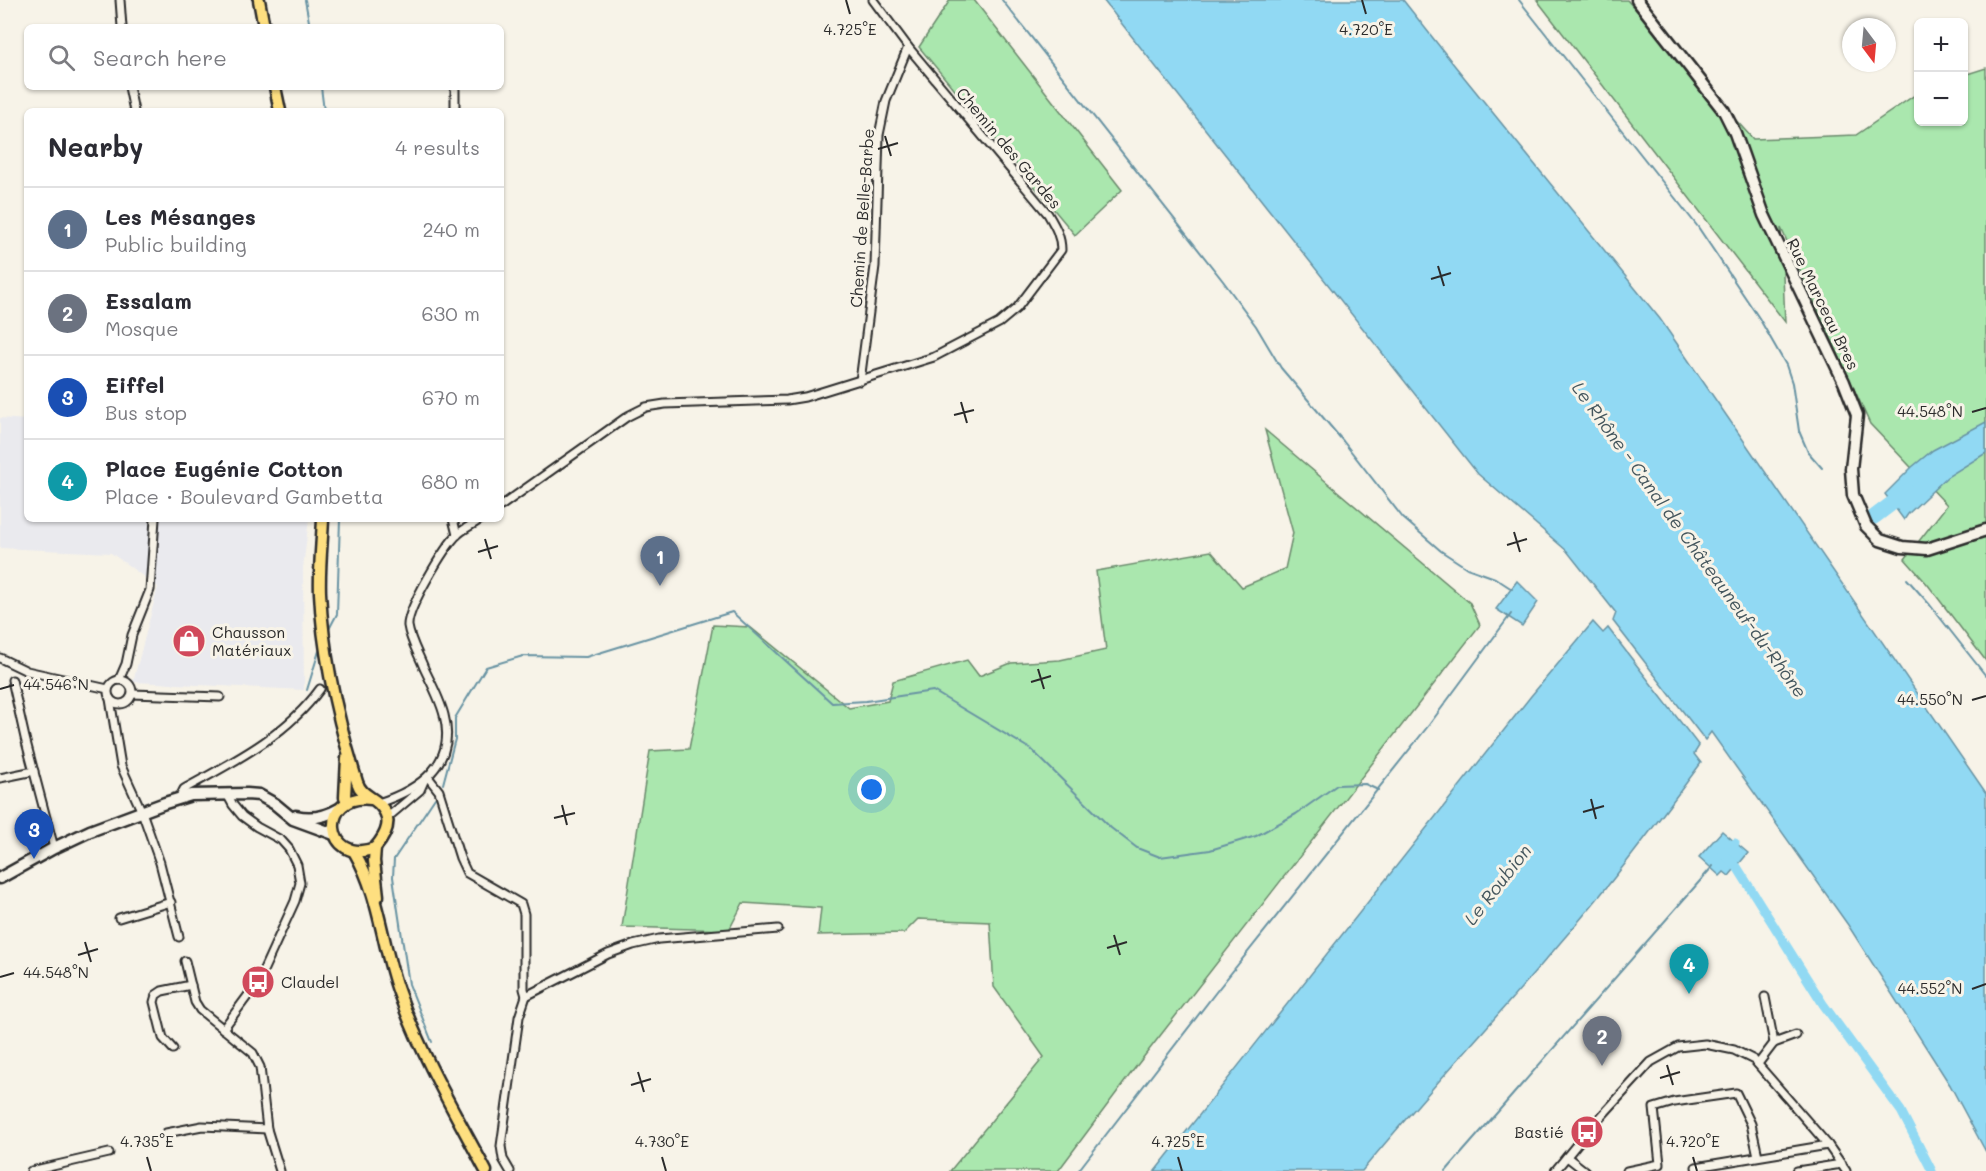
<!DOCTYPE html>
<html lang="en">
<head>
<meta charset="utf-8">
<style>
	body { margin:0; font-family:Mali,sans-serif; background:#f7f7f7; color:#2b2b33 }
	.controls { position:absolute; right:18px; top:18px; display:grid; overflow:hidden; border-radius:9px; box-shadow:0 2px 4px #0004 }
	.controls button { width:54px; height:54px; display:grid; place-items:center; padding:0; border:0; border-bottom:2px solid #e1e1e2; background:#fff; color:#2b2b33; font:30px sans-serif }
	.compass { position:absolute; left:1842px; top:18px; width:54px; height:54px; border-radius:50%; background:#fff; box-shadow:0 2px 4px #0004; rotate:164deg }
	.you { position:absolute; left:872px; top:790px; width:21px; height:21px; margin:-15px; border:4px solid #fff; border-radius:50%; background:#1a73e8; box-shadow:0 0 0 9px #1a73e833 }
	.badge { display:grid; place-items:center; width:39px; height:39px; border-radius:50%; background:#7c3aed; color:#fff; font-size:20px; font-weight:700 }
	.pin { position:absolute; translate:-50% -50px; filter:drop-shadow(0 2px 3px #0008) }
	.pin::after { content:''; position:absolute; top:32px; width:21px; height:18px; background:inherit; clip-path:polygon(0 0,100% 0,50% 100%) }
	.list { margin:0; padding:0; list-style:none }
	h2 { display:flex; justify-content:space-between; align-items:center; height:78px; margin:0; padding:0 24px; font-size:26px }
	h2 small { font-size:20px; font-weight:400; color:#7c7c81 }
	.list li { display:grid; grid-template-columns:39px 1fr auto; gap:18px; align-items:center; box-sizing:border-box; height:84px; padding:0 24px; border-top:2px solid #e1e1e2 }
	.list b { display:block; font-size:22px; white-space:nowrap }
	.list p { margin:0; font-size:20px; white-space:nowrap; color:#7c7c81 }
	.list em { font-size:20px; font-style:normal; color:#7c7c81 }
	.icon { flex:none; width:33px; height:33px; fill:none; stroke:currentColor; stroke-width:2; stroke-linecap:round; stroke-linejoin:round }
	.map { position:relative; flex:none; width:1986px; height:1171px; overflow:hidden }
	.search { position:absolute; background:#fff; box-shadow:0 2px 4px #0004; left:24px; top:24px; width:480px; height:66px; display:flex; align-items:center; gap:15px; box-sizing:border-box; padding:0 21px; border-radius:9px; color:#7c7c81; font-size:22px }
	.panel { position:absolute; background:#fff; box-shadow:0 2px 4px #0004; left:24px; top:108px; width:480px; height:414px; border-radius:9px }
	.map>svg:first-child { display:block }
	.built { fill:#eaeaee }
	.green { fill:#aae7ae; stroke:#6a896c; stroke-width:1.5 }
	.water { fill:#91d9f3; stroke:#6893a3; stroke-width:1.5 }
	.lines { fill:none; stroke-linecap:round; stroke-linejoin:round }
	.stream { stroke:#6893a3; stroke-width:2 }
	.canal { stroke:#91d9f3; stroke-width:9 }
	.river { stroke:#91d9f3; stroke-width:15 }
	.street-casing { stroke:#2b2b2b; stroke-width:11 }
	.secondary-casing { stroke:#2b2b2b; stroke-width:15 }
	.primary-casing { stroke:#2b2b2b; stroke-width:15 }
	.street { stroke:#f7f3e8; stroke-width:7 }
	.secondary { stroke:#f7f3e8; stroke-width:10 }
	.primary { stroke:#fedf80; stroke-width:10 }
	.ticks { fill:none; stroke:#2b2b2b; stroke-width:2 }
	.labels { text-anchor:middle; stroke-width:6; stroke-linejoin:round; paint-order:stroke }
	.street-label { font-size:16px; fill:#2b2b2b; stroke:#f7f3e8 }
	.poi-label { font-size:16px; fill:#2b2b2b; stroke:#f7f3e8; text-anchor:start }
	.water-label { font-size:18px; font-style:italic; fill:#44565d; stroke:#f7f3e8 }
	.ticks-label { font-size:15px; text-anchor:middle; fill:#2b2b2b; stroke:#f7f3e8; stroke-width:6; stroke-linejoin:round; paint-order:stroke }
</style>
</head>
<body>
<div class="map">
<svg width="1986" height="1171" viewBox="0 0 1986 1171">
	<rect width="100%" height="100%" fill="#f7f3e8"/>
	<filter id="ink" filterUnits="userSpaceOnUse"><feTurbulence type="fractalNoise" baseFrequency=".0167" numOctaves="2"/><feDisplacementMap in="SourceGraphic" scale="12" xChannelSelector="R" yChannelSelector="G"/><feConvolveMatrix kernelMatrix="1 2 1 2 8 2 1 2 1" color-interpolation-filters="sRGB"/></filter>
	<g filter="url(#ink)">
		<polygon class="built" points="0,418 27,420 27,519 309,519 303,568 304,690 133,682 158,587 111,553 0,548"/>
		<g class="green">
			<polygon points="950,0 974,0 1122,190 1075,235 919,47"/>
			<polygon points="1537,0 1627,0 1753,139 1856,135 1918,93 1918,122 1964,122 1964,75 1986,68 1986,661 1928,585 1905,559 1947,505 1870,424 1781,228 1785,322"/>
			<polygon points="1265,430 1470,603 1480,625 1135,1068 1058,1171 950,1171 1044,1057 994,987 990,922 918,919 904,933 818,935 821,908 743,903 729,930 622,927 650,751 689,749 713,625 750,627 849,708 888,701 893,681 967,660 979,676 1011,663 1060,660 1106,650 1096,571 1211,551 1242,587 1285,569 1293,533"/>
		</g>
		<g class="water">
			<polygon points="1103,0 1403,0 1455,66 1660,319 1986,793 1986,1152 1950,1085 1848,925 1711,732 1705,740 1613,621 1616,613 1567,551 1478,474"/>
			<polygon points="1986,422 1986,453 1947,477 1908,514 1904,520 1885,494 1912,467 1933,450"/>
			<polygon points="1517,581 1538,602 1522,626 1496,609"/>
			<path d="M 1593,622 L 1603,633 L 1608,628 L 1699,746 L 1694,754 L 1701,763 C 1656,824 1610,886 1560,943 C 1495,1020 1426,1093 1362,1171 L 1155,1171 L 1531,696 Z"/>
			<polygon points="1722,831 1748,853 1729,876 1724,872 1720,876 1699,857"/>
		</g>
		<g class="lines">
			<g class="stream">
				<polyline points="305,0 310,27"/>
				<polyline points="1002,0 1223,281 1256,326 1281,368 1343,441 1403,518 1441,551 1467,568 1495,578 1512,589"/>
				<polyline points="1519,0 1698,227 1759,318 1786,365 1792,383 1799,431 1808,452 1822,468"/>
				<polyline points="321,87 324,111"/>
				<polyline points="1907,579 1930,605 1986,676"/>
				<polyline points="328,631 337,614 340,519"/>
				<polyline points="307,690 319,651"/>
				<polyline points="443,784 455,739 455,718 486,667 523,656 586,657 732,612 832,703 866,701 933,691 1032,750 1111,828 1137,848 1160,857 1210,850 1256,836 1296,814 1337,785 1365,784 1378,790"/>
				<polyline points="432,1042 409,984 393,877 394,859 435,798"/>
				<polyline points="1078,1171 1216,992 1429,725 1511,614"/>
				<polyline points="1446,1171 1713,866"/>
			</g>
			<polyline class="canal" points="1735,843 1723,853 1737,867 1823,1004 1901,1111 1932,1171"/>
			<polyline class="river" points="1874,517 1907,492"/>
			<defs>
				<g id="street">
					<polyline points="120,0 122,27"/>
					<polyline points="129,87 134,111"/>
					<polyline points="455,87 455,111"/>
					<polyline points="860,381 875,266 879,135 886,101 908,47 873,0"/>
					<path d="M 501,506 L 628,416 L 646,407 L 665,404 L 787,400 L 805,397 L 934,357 L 999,323 L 1017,308 L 1061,250 C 1061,236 1055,226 1048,214 L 908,47"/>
					<polyline points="453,519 457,535"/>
					<polyline points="0,658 27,671 108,689"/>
					<polyline points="12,680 25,738 54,848"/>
					<polyline points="119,680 126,664 132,635 150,590 155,519"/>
					<circle cx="120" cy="692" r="12"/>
					<polyline points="132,694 220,697"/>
					<polyline points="110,699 121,766 142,812 160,863 179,937"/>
					<polyline points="428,777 439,791 460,858 467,873 521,904 524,914 524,989 526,996 519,1017 501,1146 503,1159 510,1171"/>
					<polyline points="0,778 34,771"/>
					<path d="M 180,797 L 184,789 C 233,762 286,736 320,689"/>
					<path d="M 378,803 C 419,790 457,764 444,715 C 440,699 431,683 424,668 C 419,655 410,640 408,626 C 407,609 445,546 458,534 C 465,528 474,524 481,519"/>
					<polyline points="388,817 420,790 424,781"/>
					<polyline points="119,918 171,902"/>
					<polyline points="185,961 195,1002 200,1010 253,1053 260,1067 267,1129 280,1171"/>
					<polyline points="526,996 608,954 633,945 659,939 778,929"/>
					<polyline points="1765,997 1774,1043"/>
					<polyline points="223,1029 258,982 295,901 300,883 297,865 289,849 281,840 257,827 242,816 233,805 227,794"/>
					<polyline points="173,1049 163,1038 154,1002 156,995 162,991 191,985"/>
					<polyline points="1758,1064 1774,1043 1796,1035"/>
					<polyline points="166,1133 202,1126 267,1129"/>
					<polyline points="1567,1157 1585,1171"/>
					<polyline points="31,1171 109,1153"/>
					<polyline points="1555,1171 1587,1132 1651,1062 1678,1047 1705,1044 1734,1050 1754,1060 1828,1145 1846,1171"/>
					<polyline points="1627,1171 1660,1164 1654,1108 1674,1102 1736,1093 1751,1124 1758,1156"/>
					<polyline points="1697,1171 1696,1167 1828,1145"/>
					<polyline points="1797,1171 1842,1164"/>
				</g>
				<g id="secondary">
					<polyline points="1637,0 1724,111 1735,133 1764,215 1844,382 1857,415 1851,469 1853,495 1866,526 1880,540 1902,547 1927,549 1986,530"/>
					<path d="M 296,816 C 312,820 325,817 339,809"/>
					<polyline points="0,878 54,848 90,831 165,803 191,795 247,794 259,795 275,804 293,819 334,834"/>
				</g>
				<g id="primary">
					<polyline points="259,0 264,27"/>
					<polyline points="275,87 280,111"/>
					<path d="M 323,519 C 322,543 319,568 320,593 C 323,657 338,721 357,782 C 361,795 371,796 379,804 C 394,819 387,834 375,848 C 324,867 318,792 371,799"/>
					<polyline points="347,758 345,797 347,802"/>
					<polyline points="375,848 374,861 378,896"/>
					<path d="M 355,853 C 380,896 382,947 399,993 C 421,1055 455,1113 486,1171"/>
				</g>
			</defs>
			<use href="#street" class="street-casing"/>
			<use href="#secondary" class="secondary-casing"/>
			<use href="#primary" class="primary-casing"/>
			<use href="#street" class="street"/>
			<use href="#secondary" class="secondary"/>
			<use href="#primary" class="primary"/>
		</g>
	</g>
	<path class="ticks" d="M 846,0 L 850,14M 1362,0 L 1366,14M 885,136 L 891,156M 878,149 L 898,143M 1438,266 L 1444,286M 1431,279 L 1451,273M 961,402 L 967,423M 1972,412 L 1986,408M 954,415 L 974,410M 1514,532 L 1520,552M 485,539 L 491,559M 1507,545 L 1527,539M 478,552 L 498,546M 1038,669 L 1044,689M 1031,682 L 1051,676M 0,689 L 14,685M 1972,700 L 1986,696M 1591,799 L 1596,819M 562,805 L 567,825M 1583,812 L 1604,806M 554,818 L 575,813M 1114,935 L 1120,955M 85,942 L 91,962M 1107,948 L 1127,942M 78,955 L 98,949M 0,977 L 14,973M 1972,989 L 1986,984M 1667,1065 L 1673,1085M 638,1072 L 644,1092M 1660,1078 L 1680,1072M 631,1085 L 651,1079M 147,1157 L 151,1171M 662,1157 L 666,1171M 1178,1157 L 1182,1171M 1693,1157 L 1697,1171"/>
	<defs>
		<symbol id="shop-disc" viewBox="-11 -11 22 22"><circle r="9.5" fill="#d1495b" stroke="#f7f3e8"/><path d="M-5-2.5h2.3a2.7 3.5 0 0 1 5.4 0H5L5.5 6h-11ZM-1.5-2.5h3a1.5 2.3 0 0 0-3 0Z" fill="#fff"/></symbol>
		<symbol id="bus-disc" viewBox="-11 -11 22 22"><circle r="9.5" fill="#d1495b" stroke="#f7f3e8"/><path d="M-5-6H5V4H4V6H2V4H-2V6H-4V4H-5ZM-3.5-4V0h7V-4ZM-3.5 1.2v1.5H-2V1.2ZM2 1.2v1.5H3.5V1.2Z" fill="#fff"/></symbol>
	</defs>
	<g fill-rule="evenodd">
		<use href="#shop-disc" x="170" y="622" width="38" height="38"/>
		<use href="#bus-disc" x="239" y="963" width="38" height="38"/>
		<use href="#bus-disc" x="1568" y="1113" width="38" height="38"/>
	</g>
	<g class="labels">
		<g class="street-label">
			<text transform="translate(1009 148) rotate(50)" y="6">Chemin des Gardes</text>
			<text transform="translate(862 218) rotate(-86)" y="6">Chemin de Belle-Barbe</text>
			<text transform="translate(1823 304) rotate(64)" y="6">Rue Marceau Bres</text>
		</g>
		<g class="poi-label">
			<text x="212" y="638">Chausson<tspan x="212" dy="18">Matériaux</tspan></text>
			<text x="281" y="988">Claudel</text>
			<text x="1564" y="1138" text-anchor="end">Bastié</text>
		</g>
		<g class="water-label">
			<text transform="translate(1689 540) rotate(54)" y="6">Le Rhône - Canal de Châteauneuf-du-Rhône</text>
			<text transform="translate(1498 885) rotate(-52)" y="6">Le Roubion</text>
		</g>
	</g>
	<g class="ticks-label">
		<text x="850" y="35">4.725°E</text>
		<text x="1366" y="35">4.720°E</text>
		<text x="1930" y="417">44.548°N</text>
		<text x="56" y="690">44.546°N</text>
		<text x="1930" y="705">44.550°N</text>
		<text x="56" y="978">44.548°N</text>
		<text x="1930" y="994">44.552°N</text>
		<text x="147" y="1147">4.735°E</text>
		<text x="662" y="1147">4.730°E</text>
		<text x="1178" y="1147">4.725°E</text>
		<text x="1693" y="1147">4.720°E</text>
	</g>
</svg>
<div class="controls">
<button>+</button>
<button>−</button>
</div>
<svg class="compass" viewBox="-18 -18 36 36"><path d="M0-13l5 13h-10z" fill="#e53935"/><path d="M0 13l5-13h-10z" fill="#7c7c81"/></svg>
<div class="you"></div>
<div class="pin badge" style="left:660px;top:586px;background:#5c6f8a">1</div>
<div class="pin badge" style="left:1602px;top:1066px;background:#6b7280">2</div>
<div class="pin badge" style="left:34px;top:859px;background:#1a4fb4">3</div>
<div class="pin badge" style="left:1689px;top:994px;background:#0f9aa8">4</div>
<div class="search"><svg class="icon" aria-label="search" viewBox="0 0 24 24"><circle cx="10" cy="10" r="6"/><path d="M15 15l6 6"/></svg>Search here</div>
<section class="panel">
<h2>Nearby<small>4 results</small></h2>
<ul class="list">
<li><span class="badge" style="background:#5c6f8a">1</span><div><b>Les Mésanges</b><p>Public building</p></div><em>240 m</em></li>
<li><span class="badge" style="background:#6b7280">2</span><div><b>Essalam</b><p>Mosque</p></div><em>630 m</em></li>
<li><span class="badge" style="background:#1a4fb4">3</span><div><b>Eiffel</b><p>Bus stop</p></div><em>670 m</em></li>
<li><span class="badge" style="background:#0f9aa8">4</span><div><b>Place Eugénie Cotton</b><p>Place · Boulevard Gambetta</p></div><em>680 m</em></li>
</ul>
</section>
</div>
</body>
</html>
